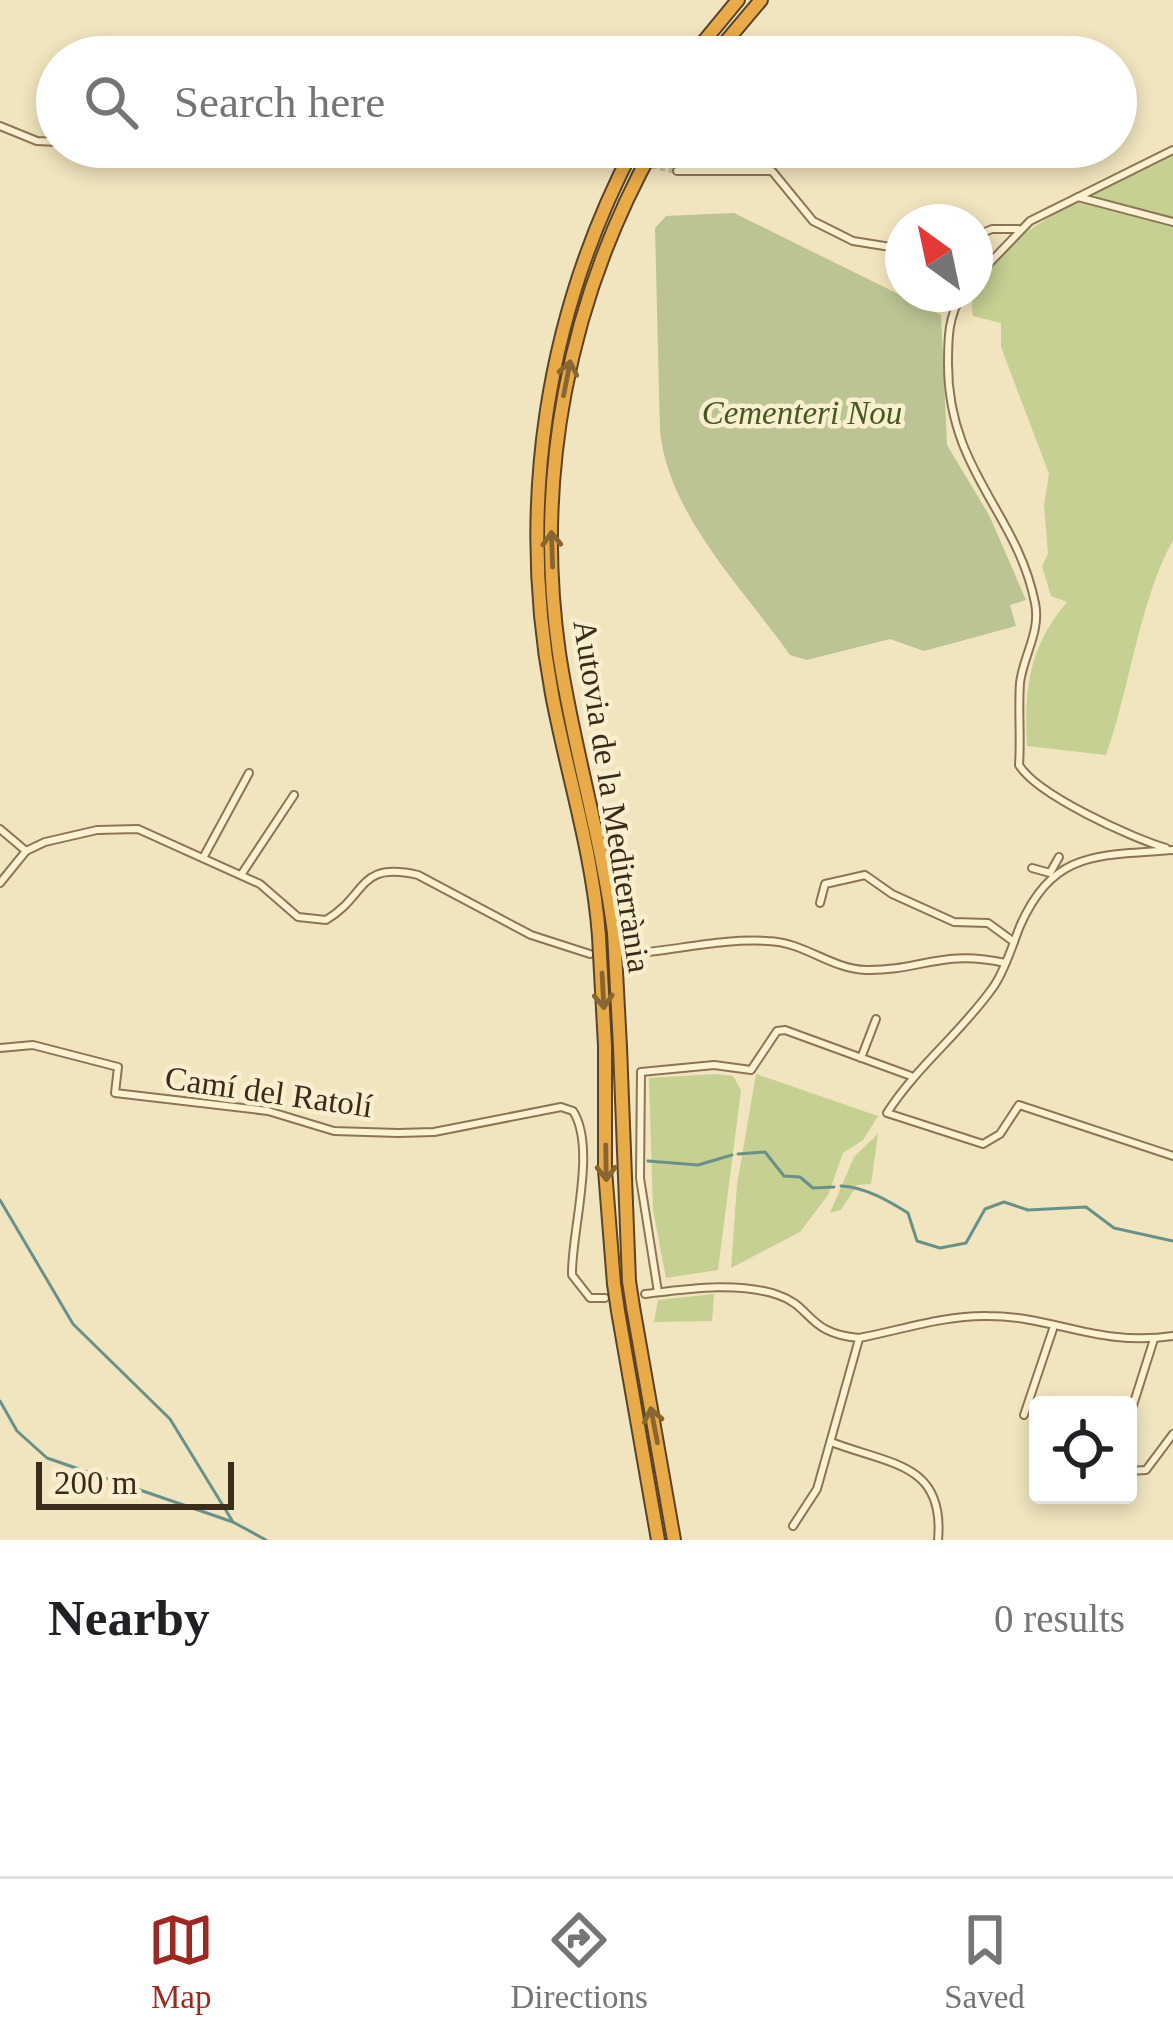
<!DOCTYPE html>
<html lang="en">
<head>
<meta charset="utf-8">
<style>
	body { margin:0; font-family:Georgia,serif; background:#f2f2f2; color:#202124 }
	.controls { position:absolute; right:36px; bottom:36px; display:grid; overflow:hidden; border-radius:12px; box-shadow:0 6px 18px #0003 }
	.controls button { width:108px; height:108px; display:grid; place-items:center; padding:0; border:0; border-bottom:3px solid #e0e0e0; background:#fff; color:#202124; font:60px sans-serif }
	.compass { position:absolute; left:885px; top:204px; width:108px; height:108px; border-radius:50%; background:#fff; box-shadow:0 6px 18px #0003; rotate:327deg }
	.scale { position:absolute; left:36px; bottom:30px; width:198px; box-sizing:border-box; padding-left:12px; border:6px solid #3a2c1b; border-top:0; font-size:33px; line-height:42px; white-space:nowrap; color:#3a2c1b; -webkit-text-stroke:9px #f8efcf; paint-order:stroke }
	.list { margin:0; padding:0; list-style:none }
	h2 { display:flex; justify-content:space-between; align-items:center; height:156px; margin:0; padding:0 48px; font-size:51px }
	h2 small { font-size:39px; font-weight:400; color:#757577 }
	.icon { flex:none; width:66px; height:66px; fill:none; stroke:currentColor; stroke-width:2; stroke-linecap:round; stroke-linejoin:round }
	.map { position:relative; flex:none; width:1173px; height:1540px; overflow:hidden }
	.search { position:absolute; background:#fff; box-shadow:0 6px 18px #0003; left:36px; right:36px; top:36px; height:132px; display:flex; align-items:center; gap:30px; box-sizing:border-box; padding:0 42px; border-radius:66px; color:#757577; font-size:45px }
	.sheet { height:336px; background:#fff }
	nav { display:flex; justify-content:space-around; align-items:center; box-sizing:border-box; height:168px; border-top:3px solid #e0e0e0; background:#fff; font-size:33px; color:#757577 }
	nav a { display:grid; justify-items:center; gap:6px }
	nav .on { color:#9f2721 }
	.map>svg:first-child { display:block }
	.green { fill:#c5d092 }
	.cemetery { fill:#bbc492 }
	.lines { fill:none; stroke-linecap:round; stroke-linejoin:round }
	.stream { stroke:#69918a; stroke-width:3 }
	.minor-tunnel { stroke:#ccc09e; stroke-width:6; stroke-dasharray:6 3; stroke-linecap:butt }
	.minor-casing { stroke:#8b7555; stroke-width:10 }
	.motorway-casing { stroke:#59432a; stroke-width:16 }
	.minor { stroke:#fcf2d2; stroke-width:6 }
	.motorway { stroke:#e9ab47; stroke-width:12 }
	.motorway-bridge-casing { stroke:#59432a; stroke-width:16; stroke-linecap:butt }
	.motorway-bridge { stroke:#e9ab47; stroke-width:12 }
	.oneway { stroke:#89652f }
	.labels { text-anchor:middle; stroke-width:9; stroke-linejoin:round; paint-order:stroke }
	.park-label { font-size:33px; font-style:italic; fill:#475820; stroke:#f8efcf }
	.street-label { font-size:33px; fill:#3a2c1b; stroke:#f8efcf }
</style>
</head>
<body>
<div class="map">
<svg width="1173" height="1540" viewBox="0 0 1173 1540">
	<rect width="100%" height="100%" fill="#f1e5bf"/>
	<g class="green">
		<path d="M 1173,154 L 1173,540 C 1139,602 1130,688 1106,755 L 1027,746 C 1024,688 1029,647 1067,602 L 1051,596 L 1042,566 L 1048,554 L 1044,505 L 1049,474 L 1001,347 L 1001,323 L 973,316 C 957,245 1120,181 1173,154 Z"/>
		<polygon points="715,1074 733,1076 741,1090 718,1270 666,1278 653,1210 649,1078"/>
		<polygon points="756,1074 878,1116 863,1140 843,1153 828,1195 800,1232 731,1268 737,1185"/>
		<polygon points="878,1134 871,1184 857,1185 841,1210 830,1213 854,1157"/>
		<polygon points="714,1294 712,1321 654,1322 658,1300"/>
	</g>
	<path class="cemetery" d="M 734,213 L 941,315 L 947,445 L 989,515 L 1026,600 L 1010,605 L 1016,626 L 924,651 L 890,639 L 807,660 L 790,655 C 742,587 669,516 660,431 L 655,228 L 666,216 Z"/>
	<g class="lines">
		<g class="stream">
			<polyline points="738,1154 765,1152 784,1176 800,1177 813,1188 834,1187"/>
			<polyline points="648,1161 698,1165 732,1155"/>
			<path d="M 841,1186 C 865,1187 889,1201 908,1213 L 917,1241 L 940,1248 L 966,1243 L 985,1209 L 1004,1202 L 1028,1210 L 1086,1207 L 1114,1228 L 1173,1241"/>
			<polyline points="0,1200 73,1324 170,1419 233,1522"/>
			<polyline points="0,1401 17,1431 47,1458 233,1522 266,1540"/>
		</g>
		<polyline class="minor-tunnel" points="598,155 677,171"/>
		<defs>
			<g id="minor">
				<polyline points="0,126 37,141 57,142"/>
				<polyline points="585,147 598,155"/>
				<polyline points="677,171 772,171 813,221 853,241 903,249"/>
				<polyline points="1078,197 1173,222"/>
				<polyline points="975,236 992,229 1018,229"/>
				<polyline points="975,278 1030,221 1173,150"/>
				<polyline points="946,294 957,302"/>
				<path d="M 963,294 C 948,315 948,339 948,364 C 948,471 1017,512 1035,603 C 1041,632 1023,656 1020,683 C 1018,711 1021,737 1019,765 C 1037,795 1132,838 1166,848"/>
				<polyline points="0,829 26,851"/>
				<path d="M 1173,850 C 1099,856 1054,849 1020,926 C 1012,946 1006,968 994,986 C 962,1032 917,1066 887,1113 L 983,1144 L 1000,1134 L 1019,1105 L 1173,1156"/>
				<polyline points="203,858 249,773"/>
				<polyline points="1032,868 1050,873 1059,857"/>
				<polyline points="241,875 294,795"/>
				<path d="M 0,883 L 26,851 L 45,842 L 97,830 L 138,829 L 260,884 L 298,917 L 326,920 C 368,895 357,861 418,875 L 531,935 L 590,954"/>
				<polyline points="820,903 825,884 865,875 892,894 954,922 988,923 1014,942"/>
				<path d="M 627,954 C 674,951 721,938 768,941 C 804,942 831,969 866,970 C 920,971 942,949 1005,963"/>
				<path d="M 0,1048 L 33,1045 L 118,1067 L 115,1093 L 268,1111 L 334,1131 L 398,1133 L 434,1132 L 561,1107 L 573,1111 C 597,1148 571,1233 572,1275 L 590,1298 L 605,1298"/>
				<polyline points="861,1058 876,1019"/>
				<polyline points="658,1292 640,1178 641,1072 714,1065 751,1070 777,1031 785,1030 911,1076"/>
				<path d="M 645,1294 C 686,1289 738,1281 778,1295 C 812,1306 807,1334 859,1338 C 901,1330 945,1315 988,1316 C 1054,1316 1098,1347 1173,1336"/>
				<polyline points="1024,1415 1053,1329"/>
				<polyline points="1128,1421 1154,1339"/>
				<path d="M 831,1442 C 891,1465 945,1463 938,1540"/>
				<polyline points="1128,1471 1146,1470 1173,1434"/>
				<polyline points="793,1526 817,1489 859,1339"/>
			</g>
			<g id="motorway">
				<polyline points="691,57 738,0"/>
				<polyline points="713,57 761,0"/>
				<path d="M 614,933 C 602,839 573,747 559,653 C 534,478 568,301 654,147"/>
				<path d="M 599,936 C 593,854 567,774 552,694 C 517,506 545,316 634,147"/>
				<polyline points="605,1046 605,1170 614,1284"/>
				<polyline points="620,1047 629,1281"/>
				<polyline points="633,1307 674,1540"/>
				<polyline points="618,1311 658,1540"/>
			</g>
		</defs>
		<use href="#minor" class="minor-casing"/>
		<use href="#motorway" class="motorway-casing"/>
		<use href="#minor" class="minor"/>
		<use href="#motorway" class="motorway"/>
		<defs>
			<g id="motorway-bridge">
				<polyline points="614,933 620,1047"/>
				<polyline points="599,936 605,1046"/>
				<polyline points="629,1281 633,1307"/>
				<polyline points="614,1284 618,1311"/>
			</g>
		</defs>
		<use href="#motorway-bridge" class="motorway-bridge-casing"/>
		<use href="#motorway-bridge" class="motorway-bridge"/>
	</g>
	<defs><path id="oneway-shaft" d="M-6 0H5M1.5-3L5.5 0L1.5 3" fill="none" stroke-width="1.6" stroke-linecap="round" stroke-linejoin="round" transform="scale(3)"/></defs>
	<g class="oneway">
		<use href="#oneway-shaft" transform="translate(567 378) rotate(-79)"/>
		<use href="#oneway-shaft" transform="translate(552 549) rotate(-92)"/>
		<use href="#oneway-shaft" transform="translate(603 991) rotate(87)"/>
		<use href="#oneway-shaft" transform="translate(606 1163) rotate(89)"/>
		<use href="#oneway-shaft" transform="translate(654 1425) rotate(-101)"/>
	</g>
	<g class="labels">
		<g class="park-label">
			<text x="802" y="424">Cementeri Nou</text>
		</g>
		<g class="street-label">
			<text transform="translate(613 796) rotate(81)" y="12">Autovia de la Mediterrània</text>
			<text transform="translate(269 1091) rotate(8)" y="12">Camí del Ratolí</text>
		</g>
	</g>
</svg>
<div class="controls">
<button><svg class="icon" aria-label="locate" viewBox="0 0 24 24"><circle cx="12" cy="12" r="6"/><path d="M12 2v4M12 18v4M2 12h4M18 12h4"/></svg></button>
</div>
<svg class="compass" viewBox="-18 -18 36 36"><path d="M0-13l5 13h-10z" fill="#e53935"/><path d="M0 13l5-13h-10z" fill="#757577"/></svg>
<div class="scale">200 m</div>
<div class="search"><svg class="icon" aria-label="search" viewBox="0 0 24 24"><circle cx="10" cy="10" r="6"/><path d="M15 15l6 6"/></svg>Search here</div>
</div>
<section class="sheet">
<h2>Nearby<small>0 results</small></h2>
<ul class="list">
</ul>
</section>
<nav>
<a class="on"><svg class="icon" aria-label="map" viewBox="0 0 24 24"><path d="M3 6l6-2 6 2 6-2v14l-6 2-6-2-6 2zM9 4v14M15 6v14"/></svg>Map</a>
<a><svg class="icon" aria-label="directions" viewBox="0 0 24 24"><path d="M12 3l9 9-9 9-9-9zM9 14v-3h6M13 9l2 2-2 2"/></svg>Directions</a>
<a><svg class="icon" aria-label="saved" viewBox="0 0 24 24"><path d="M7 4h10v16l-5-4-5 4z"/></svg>Saved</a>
</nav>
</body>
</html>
